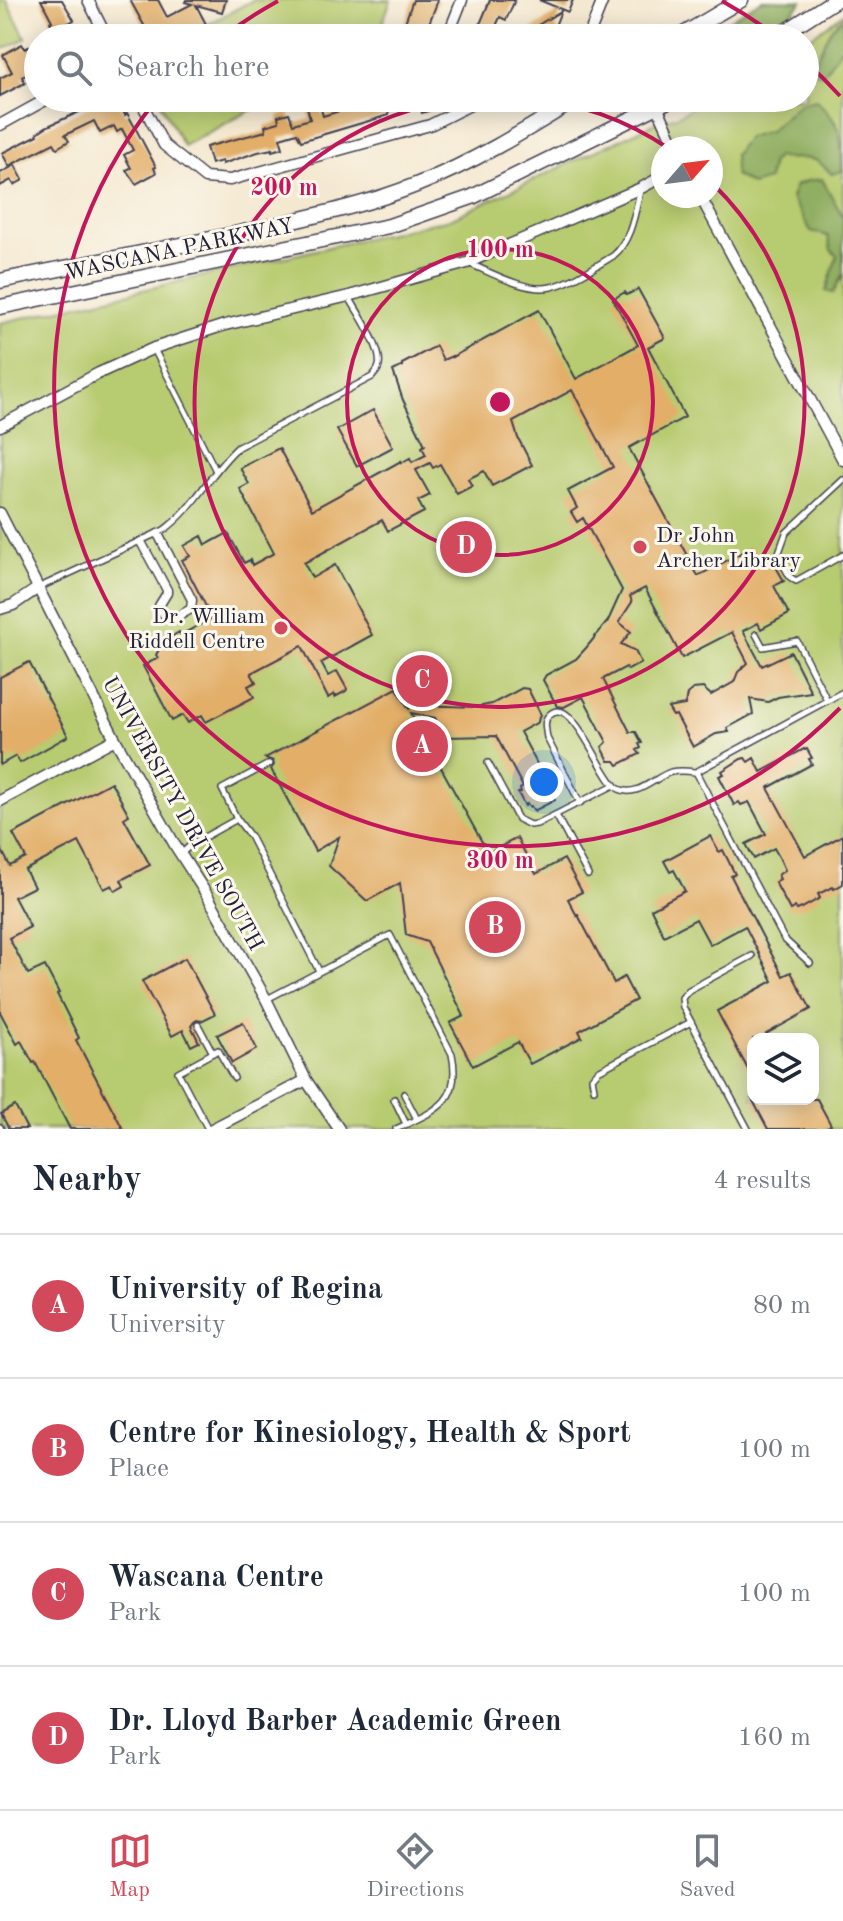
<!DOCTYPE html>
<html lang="en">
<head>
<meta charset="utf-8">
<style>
	body { margin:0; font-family:"Old Standard TT",serif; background:#f2f2f3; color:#1f2937 }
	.controls { position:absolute; right:24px; bottom:24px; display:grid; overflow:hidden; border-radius:16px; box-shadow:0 4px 20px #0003 }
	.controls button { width:72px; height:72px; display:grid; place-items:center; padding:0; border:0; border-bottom:2px solid #e0e1e3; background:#fff; color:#1f2937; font:40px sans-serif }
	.compass { position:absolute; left:651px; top:136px; width:72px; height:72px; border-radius:50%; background:#fff; box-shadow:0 4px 20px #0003; rotate:62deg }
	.you { position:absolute; left:544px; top:782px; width:28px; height:28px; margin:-20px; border:6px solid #fff; border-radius:50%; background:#1a73e8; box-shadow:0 0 0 12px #1a73e833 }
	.badge { display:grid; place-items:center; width:52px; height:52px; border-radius:50%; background:#d1495b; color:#fff; font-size:26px; font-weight:700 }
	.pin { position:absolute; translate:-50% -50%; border:4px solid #fff; box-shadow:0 2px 8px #0006 }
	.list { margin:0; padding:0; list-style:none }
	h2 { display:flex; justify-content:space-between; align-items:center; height:104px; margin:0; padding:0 32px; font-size:34px }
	h2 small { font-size:26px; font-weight:400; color:#747a83 }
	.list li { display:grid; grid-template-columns:52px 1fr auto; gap:24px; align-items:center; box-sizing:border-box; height:144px; padding:0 32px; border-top:2px solid #e0e1e3 }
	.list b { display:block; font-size:30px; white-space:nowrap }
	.list p { margin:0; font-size:26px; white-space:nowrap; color:#747a83 }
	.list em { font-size:26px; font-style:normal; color:#747a83 }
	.icon { flex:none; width:44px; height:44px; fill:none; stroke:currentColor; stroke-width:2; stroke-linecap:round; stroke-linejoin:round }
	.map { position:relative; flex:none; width:843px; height:1129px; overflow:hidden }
	.search { position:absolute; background:#fff; box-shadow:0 4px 20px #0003; left:24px; right:24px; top:24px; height:88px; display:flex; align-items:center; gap:20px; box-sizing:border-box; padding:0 28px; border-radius:44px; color:#747a83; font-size:30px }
	.sheet { height:680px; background:#fff }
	nav { display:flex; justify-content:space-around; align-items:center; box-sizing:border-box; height:112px; border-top:2px solid #e0e1e3; background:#fff; font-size:22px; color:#747a83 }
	nav a { display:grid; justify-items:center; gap:4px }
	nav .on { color:#d1495b }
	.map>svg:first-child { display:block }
	.green { fill:#b7cb6f; stroke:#6c7655; stroke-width:2; fill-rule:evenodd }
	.forest { fill:#91af62; stroke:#5a684e; stroke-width:2 }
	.building { fill:#e2ae67 }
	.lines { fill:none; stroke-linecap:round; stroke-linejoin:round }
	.service-casing { stroke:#424051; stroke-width:8 }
	.pedestrian-casing { stroke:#424051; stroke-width:11 }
	.minor-casing { stroke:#424051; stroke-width:13 }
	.secondary-casing { stroke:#424051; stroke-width:17 }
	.service { stroke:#fff; stroke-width:5 }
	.pedestrian { stroke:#fff; stroke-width:8 }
	.minor { stroke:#fff; stroke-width:10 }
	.secondary { stroke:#fff; stroke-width:14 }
	.ring { fill:none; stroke:#c2185b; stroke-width:4 }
	.poi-dot { fill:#d1495b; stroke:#fbf7ec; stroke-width:3 }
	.labels { text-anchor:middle; stroke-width:6; stroke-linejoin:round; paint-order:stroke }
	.street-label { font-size:22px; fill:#22223b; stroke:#fbf7ec }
	.poi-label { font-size:22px; fill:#22223b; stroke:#fbf7ec; text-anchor:start }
	.centre { fill:#c2185b; stroke:#fbf7ec; stroke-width:4 }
	.ring-label { font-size:24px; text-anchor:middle; font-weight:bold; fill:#c2185b; stroke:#fbf7ec; stroke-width:6; stroke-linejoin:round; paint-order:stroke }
</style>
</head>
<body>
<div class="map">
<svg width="843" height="1129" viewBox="0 0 843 1129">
	<rect width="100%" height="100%" fill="#fbf7ec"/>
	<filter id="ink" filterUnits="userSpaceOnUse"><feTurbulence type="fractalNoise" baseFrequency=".0125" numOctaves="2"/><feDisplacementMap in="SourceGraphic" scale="16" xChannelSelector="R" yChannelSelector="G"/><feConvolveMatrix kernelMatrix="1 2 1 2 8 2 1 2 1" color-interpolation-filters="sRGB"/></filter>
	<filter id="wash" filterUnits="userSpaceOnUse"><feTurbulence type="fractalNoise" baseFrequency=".006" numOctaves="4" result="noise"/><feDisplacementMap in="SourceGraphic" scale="32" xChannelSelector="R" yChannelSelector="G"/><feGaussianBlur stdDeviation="1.8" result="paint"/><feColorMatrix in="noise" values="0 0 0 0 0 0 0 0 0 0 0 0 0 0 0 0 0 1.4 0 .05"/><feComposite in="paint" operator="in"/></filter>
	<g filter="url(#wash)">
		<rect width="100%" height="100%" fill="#f4e8d0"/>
		<g class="green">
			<polygon points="0,0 6,0 26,38 0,51"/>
			<polygon points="253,0 391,0 377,38 183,38"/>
			<path d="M 843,14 L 843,1129 L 0,1129 L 0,323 L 450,219 L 653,124 L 677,116 L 709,98 L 805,98 L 805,41 ZM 663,148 L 711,148 L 711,196 L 663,196 ZM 753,1039 L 813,1039 L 813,1099 L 753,1099 Z"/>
			<polygon points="158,98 285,98 253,109 183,146"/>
		</g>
		<g class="forest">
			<path d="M 762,0 L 802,1 C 793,11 782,28 767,31 C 754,33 741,30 729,38 L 713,37 L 727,21 Z"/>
			<polygon points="843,18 843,46 823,74 810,71 832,27"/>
			<path d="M 816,100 C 843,126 841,133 842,171 L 832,174 C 827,170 822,164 817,161 C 805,155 791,161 777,157 L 772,162 L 768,180 L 752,185 L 735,175 L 734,155 L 747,137 L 769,131 L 800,103 Z"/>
			<polygon points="822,179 843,217 843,274 833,293 826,291 837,256 831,250 828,236 811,231 791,198 796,185 807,181"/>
		</g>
		<g id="blocks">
			<g class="building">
				<polygon points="41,0 62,0 74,20 67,24 72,34 65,38 59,38 50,22 52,21"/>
				<polygon points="130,0 158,0 167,17 192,4 185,2 186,0 226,0 222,12 196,5 206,24 180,38 151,38"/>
				<polygon points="413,0 438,0 428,26 420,23 415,38 411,38 401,34"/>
				<polygon points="490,0 515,0 506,20 500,17 492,35 498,38 471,38 475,28 478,29"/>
				<polygon points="539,0 573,0 568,12"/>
				<polygon points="561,11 555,26 560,34 554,38 517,38"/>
				<polygon points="38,42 38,68 22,77 25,83 0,96 0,78 12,72 3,55 22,44 25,49"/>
				<polygon points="96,98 116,98 125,115 127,113 137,131 156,167 154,168 156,173 136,184 126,170 131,168 124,155 133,150 122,129 117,132 114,126 100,133 94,121 65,135 69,141 57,148 54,143 9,166 2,153 38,135 37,133 46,127 81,111 98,100"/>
				<polygon points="305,98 318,98 323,116 340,111 338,107 351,103 353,109 384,99 389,115 301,141 297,133 280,138 283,148 272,151 272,149 258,152 222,164 222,161 211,164 206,147 266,131 265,126 279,122 278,116 289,113 293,124 310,119"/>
				<polygon points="418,98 434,98 437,108 422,113"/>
				<polygon points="15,165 23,180 14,185 11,180 0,186 0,173"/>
				<polygon points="638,289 665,338 648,347 685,417 629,448 698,576 752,547 761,564 771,558 784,581 774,586 789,614 761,629 758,623 743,631 762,666 791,652 811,692 778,697 768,702 750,699 753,714 727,728 729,732 716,734 693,747 676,715 673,716 668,708 685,705 687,694 693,689 703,688 711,695 734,682 738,672 748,663 732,632 682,658 645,588 630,596 632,602 619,622 631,632 621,644 635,651 641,663 628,670 626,667 603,679 630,732 636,732 642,743 639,744 641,748 637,750 640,754 618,765 615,761 609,761 602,747 607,742 583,697 564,707 557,706 543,680 546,675 576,659 586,648 608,621 622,590 583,518 577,522 571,512 577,508 568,491 613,467 572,390 513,422 518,438 532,465 492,486 484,471 468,479 472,486 457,494 440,464 433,468 430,463 416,470 430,495 418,501 424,512 388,531 382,520 304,563 312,578 335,565 372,635 321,663 328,676 337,671 347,689 346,691 335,697 334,694 328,698 302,646 251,673 256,682 248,686 254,697 206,722 202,715 188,723 183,715 172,721 143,666 158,658 156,655 163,642 179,632 181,635 212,618 182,560 190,556 184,546 202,536 206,545 228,533 244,563 250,560 252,565 274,553 240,489 249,484 240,468 279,448 312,510 401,461 401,463 410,458 412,462 426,455 422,447 425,445 403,400 393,371 403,366 402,364 436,346 443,360 452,356 452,357 539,310 576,379 638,345 613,299 625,292 627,295"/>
				<polygon points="373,410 393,447 357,466 337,430"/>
				<polygon points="29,662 68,736 20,763 16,756 0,765 0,677"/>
				<polygon points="397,688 409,709 416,705 477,707 492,704 522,688 528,689 541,715 539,717 538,722 520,732 543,775 546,774 548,778 551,776 558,789 554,791 556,794 553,796 555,800 534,811 531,806 529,807 527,804 525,806 518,793 521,792 520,789 523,787 496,736 444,737 435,718 411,713 488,853 517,838 536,874 564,859 582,892 568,899 577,916 578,915 614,983 624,977 636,1000 579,1031 582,1037 530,1064 518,1042 473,1066 450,1023 464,1016 427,942 406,935 400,883 367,901 329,866 339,837 315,851 271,769 274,765 273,761 265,758"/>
				<polygon points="804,749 805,750 807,749 812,758 809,759 812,764 768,788 805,856 843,835 843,884 834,889 833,887 818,894 820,898 802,908 797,910 795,907 790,910 775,882 780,879 778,875 785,870 780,859 774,848 754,859 746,844 766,834 749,802 741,805 739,802 734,805 719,776 724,774 722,771 741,759 745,758 748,762 754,758 761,772"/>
				<polygon points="111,782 129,815 124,818 150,865 121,880 124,886 115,891 112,885 104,889 79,842 25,870 34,887 14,897 30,927 9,938 28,974 45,966 59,993 57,994 79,1038 76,1040 123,1129 70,1129 35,1062 33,1063 21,1041 17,1044 0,1012 0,847 10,866 26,858 13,834"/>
				<polygon points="710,836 719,852 723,850 735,874 731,876 783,976 791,972 811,1009 766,1034 769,1039 753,1039 753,1079 717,1011 773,981 745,926 710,945 696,919 664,936 651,909 685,891 674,870 670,872 664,861"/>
				<polygon points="185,958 215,1014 201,1021 197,1020 194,1022 191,1026 199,1042 191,1046 183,1030 172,1036 142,981"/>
				<polygon points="243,1022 257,1049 232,1063 217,1035"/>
				<polygon points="752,1099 817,1099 831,1125 824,1129 768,1129"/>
				<polygon points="15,1106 27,1129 9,1129 1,1114"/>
			</g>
		</g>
	</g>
	<g filter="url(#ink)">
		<use href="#blocks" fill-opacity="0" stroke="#424051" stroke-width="2"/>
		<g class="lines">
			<defs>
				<g id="service">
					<path d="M 468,263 C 490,272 527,293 551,287 C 573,282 594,267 613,256 C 631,241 635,213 640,191"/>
					<polyline points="154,349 216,471"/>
					<polyline points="843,480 786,533 778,555 790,577 796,581 843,555"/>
					<path d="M 40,587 L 164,530 C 195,508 210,472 238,447 L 372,377 C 375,373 378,371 379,366 C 383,349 358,313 349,297"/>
					<polyline points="756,634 763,647 797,641 827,700"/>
					<polyline points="488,763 518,819 530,825 537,824 614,785"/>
					<polyline points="269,764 222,789 237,819 250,836 319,971"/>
					<polyline points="696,772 784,939 810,963"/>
					<path d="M 580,803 L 547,738 C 546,730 543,721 549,715 C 573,691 602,781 619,789 C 637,798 655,777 671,772 C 679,770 687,771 696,772 L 843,692"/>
					<polyline points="556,815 588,875"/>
					<polyline points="182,853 192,844 237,819"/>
					<path d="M 267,999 L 390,935 L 452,1054 C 462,1103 435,1111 396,1129"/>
					<polyline points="198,1025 213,1053"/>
					<polyline points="594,1089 592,1078 598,1071 691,1022"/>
					<polyline points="404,1094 417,1119"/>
					<polyline points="394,1099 406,1124"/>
					<polyline points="0,1127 1,1129"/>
					<polyline points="208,1129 178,1072 218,1050 234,1078"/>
					<polyline points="748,1129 683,1007 682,998 689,990 752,956"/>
				</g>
				<polyline id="pedestrian" points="141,542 167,590 167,593 159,606 165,616 175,618 191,609 192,600 158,534"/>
				<g id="minor">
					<polyline points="88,0 107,38"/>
					<polyline points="447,38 462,0"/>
					<polyline points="584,38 589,35 603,0"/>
					<polyline points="139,98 164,145 205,178 230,180 430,125 484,98"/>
					<polyline points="657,106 676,148"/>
					<polyline points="0,125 49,98"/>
					<polyline points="700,196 843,460"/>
					<polyline points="0,426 99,373 154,348 225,325 349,296 467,263 641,188 663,176"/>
					<polyline points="0,513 115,739 176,847 207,895 266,999 306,1080 339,1129"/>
					<polyline points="0,609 13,605 38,588"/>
					<polyline points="0,801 115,739"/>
					<polyline points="212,1129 306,1080"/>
				</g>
				<g id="secondary">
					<polyline points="677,38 741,0"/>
					<polyline points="776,38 835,0"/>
					<path d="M 0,281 C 92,262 184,246 276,225 C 323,214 371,203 416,185 C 473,163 526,130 578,98"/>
					<polyline points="0,307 389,226 472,197 674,98"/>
				</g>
			</defs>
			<use href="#service" class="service-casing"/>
			<use href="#pedestrian" class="pedestrian-casing"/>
			<use href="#minor" class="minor-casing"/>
			<use href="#secondary" class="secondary-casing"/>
			<use href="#service" class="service"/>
			<use href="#pedestrian" class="pedestrian"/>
			<use href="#minor" class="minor"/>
			<use href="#secondary" class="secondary"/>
		</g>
	</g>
	<g class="ring">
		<circle cx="500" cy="402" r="153"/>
		<path d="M527 98A305 305 0 0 1 668 148M712 183A305 305 0 1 1 473 98"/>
		<path d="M840 708A458 458 0 0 1 157 99M224 36A458 458 0 0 1 278 1M722 1A458 458 0 0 1 776 36M806 62A458 458 0 0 1 840 96"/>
	</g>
	<g class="poi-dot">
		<circle cx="640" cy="547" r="8"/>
		<circle cx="281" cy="628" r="8"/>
	</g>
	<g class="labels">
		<g class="street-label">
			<text transform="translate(179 248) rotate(-12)" y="8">WASCANA PARKWAY</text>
			<text transform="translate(184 813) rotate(61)" y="8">UNIVERSITY DRIVE SOUTH</text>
		</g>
		<g class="poi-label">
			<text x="656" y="542">Dr John<tspan x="656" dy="25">Archer Library</tspan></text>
			<text x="265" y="623" text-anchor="end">Dr. William<tspan x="265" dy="25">Riddell Centre</tspan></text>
		</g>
	</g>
	<circle cx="500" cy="402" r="12" class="centre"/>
	<g class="ring-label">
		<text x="284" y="195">200 m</text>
		<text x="500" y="257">100 m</text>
		<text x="500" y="868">300 m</text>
	</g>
</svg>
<div class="controls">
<button><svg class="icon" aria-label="layers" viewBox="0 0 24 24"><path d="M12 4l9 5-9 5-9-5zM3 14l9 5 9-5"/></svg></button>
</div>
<svg class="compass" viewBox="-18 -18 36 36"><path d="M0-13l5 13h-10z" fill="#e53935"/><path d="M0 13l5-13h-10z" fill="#747a83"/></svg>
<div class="you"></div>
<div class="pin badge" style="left:422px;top:746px">A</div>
<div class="pin badge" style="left:495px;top:927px">B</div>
<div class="pin badge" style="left:422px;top:681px">C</div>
<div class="pin badge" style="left:466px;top:547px">D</div>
<div class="search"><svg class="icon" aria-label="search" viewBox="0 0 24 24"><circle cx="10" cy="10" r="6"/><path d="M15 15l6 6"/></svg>Search here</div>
</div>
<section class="sheet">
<h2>Nearby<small>4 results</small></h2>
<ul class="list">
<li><span class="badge">A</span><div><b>University of Regina</b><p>University</p></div><em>80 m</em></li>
<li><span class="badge">B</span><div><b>Centre for Kinesiology, Health &amp; Sport</b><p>Place</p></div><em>100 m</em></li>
<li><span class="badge">C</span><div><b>Wascana Centre</b><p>Park</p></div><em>100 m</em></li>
<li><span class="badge">D</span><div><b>Dr. Lloyd Barber Academic Green</b><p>Park</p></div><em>160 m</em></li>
</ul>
</section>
<nav>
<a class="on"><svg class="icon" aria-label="map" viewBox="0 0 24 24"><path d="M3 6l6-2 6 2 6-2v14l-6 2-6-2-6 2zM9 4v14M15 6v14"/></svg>Map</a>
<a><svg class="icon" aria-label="directions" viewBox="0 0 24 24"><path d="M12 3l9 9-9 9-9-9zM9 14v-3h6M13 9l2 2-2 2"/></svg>Directions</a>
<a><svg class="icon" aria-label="saved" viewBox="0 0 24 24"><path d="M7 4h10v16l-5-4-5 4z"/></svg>Saved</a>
</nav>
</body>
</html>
